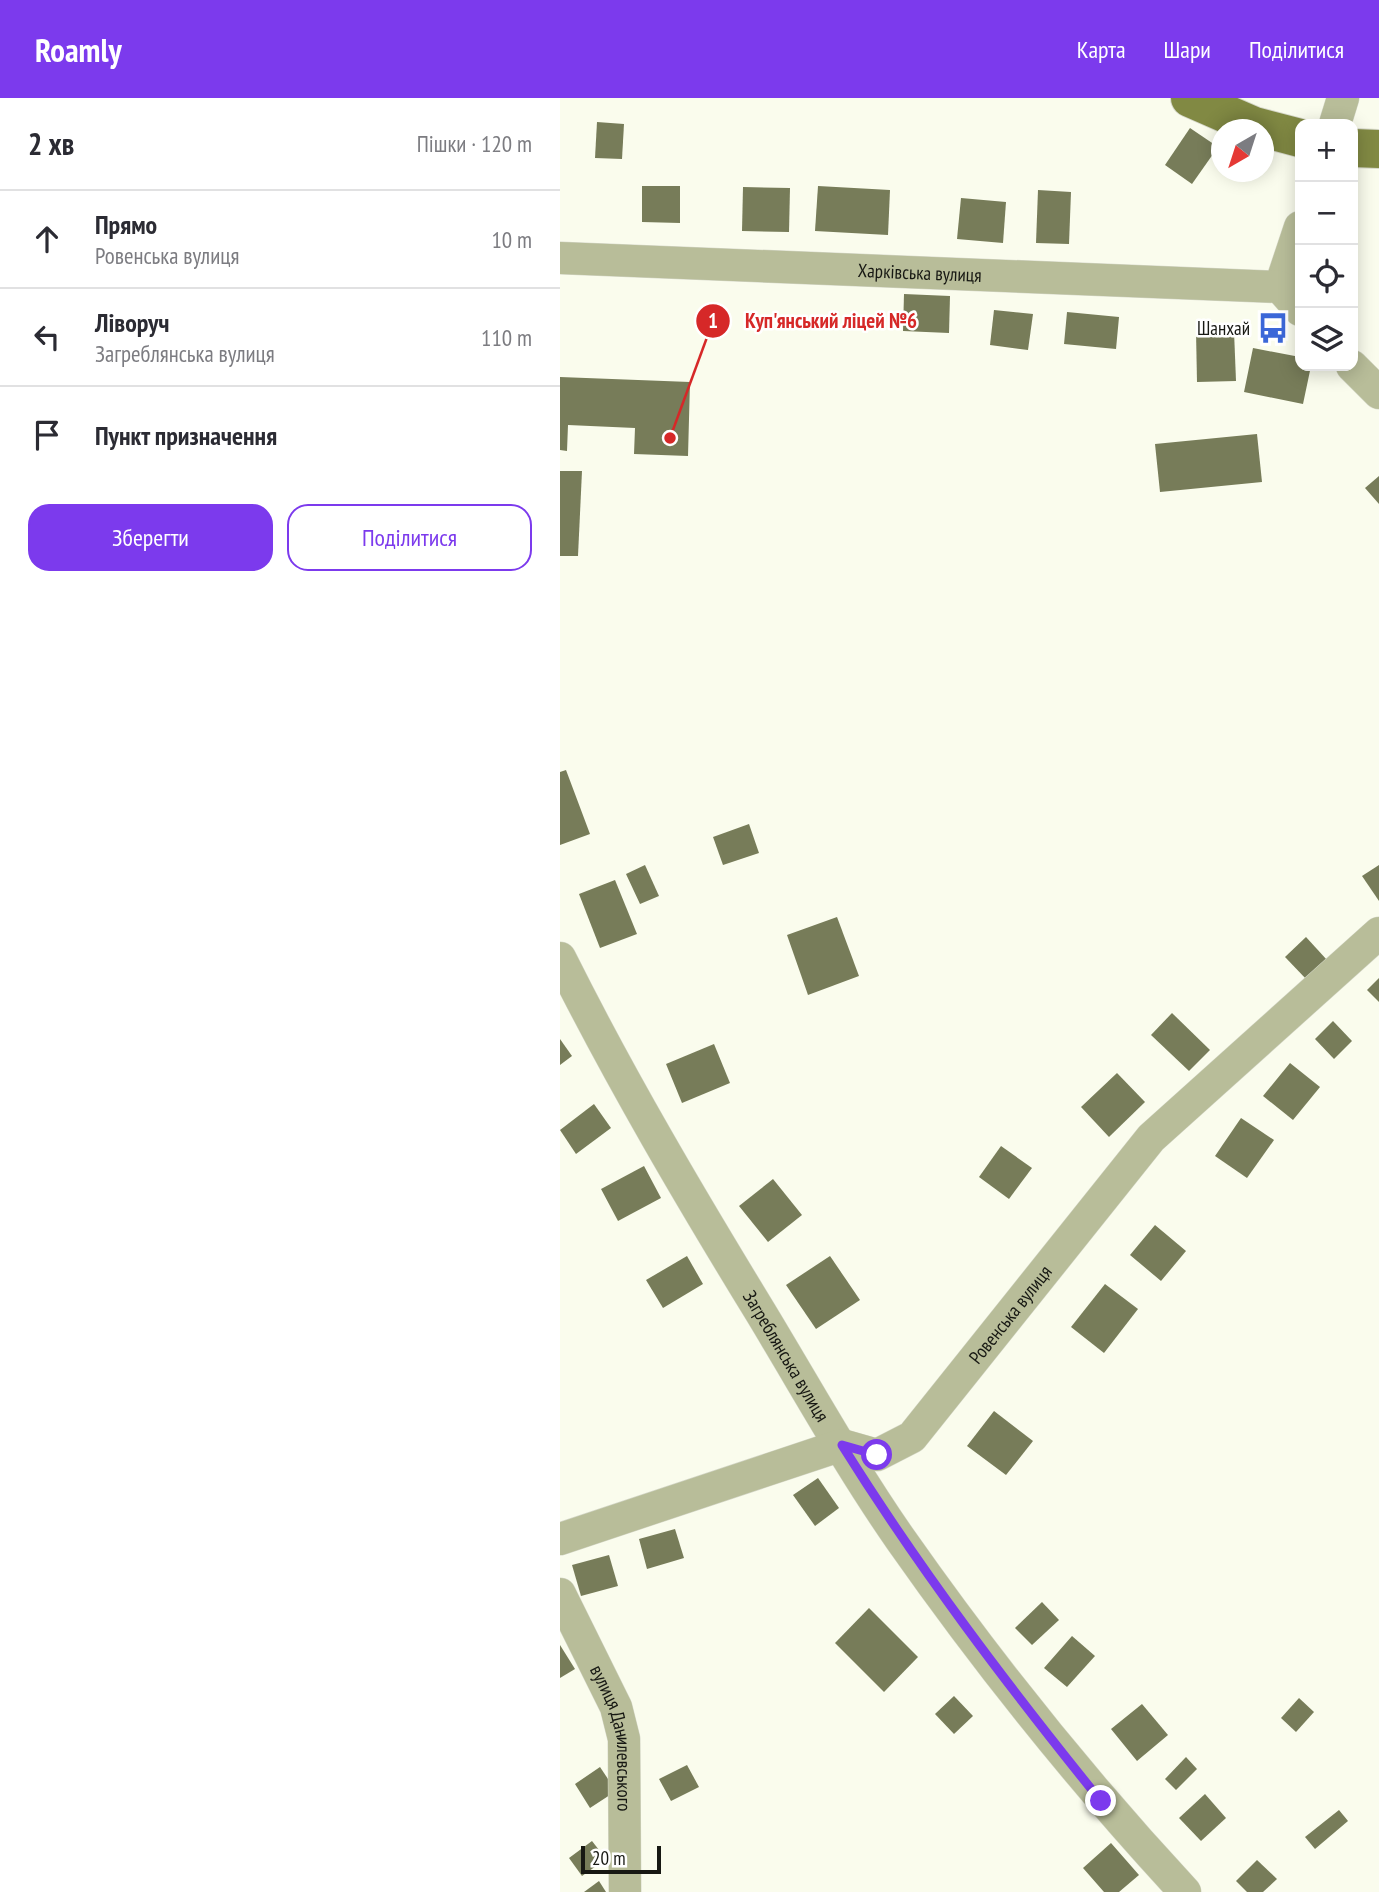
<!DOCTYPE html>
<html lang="uk">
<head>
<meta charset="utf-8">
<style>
	body { margin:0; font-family:"PT Sans Narrow",sans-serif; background:#f7f7f7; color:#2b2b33 }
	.controls { position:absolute; right:21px; top:21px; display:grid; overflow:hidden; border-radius:14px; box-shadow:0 4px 18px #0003 }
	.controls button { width:63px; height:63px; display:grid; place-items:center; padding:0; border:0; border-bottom:2px solid #e1e1e2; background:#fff; color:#2b2b33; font:35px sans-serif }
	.compass { position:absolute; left:651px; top:21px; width:63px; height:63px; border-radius:50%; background:#fff; box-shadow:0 4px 18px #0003; rotate:219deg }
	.scale { position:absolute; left:21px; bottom:18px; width:80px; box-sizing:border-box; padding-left:7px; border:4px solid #171813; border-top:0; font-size:19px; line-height:24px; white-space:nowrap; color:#171813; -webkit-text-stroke:5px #fff; paint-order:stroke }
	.stop { position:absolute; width:21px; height:21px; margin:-16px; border:5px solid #7c3aed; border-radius:50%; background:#fff }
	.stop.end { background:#7c3aed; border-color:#fff; box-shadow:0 2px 7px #0008 }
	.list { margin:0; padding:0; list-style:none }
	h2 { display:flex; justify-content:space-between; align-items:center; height:91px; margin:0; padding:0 28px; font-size:30px }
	h2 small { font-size:23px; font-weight:400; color:#7c7c81 }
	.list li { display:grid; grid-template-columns:46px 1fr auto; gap:21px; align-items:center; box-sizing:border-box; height:98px; padding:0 28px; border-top:2px solid #e1e1e2 }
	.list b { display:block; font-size:26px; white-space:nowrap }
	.list p { margin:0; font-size:23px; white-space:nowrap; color:#7c7c81 }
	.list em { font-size:23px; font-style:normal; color:#7c7c81 }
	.actions { display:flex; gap:14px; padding:21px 28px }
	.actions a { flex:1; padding:16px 0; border:2px solid #7c3aed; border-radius:21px; text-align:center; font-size:24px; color:#7c3aed }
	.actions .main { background:#7c3aed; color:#fff }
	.icon { flex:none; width:38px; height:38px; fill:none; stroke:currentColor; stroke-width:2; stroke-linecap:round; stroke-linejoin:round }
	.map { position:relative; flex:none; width:819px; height:1794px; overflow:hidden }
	header { display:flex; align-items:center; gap:42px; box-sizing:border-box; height:98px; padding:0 35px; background:#7c3aed; color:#fff }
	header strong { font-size:33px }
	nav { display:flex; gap:38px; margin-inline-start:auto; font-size:24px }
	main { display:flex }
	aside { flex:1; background:#fff }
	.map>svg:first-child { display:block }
	.building { fill:#777c59 }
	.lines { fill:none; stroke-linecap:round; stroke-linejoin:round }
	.minor-casing { stroke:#d6d8ca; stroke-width:33 }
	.primary-casing { stroke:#d6d8ca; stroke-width:40 }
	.minor { stroke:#b8bd99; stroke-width:32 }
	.primary { stroke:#818943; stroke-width:38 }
	.route { stroke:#7c3aed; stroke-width:9 }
	.labels { text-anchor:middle; stroke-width:5; stroke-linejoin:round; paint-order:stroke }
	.street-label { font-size:19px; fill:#171813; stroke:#fff }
	.poi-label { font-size:19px; fill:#171813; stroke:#fff; text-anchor:end }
	.leader { fill:none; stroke:#d62828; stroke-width:2.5 }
	.callout-dot { fill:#d62828; stroke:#fff; stroke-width:2.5 }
	.mark-label { font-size:21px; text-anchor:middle; font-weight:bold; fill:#fff }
	.callout-label { font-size:21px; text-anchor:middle; font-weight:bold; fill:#d62828; stroke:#fff; stroke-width:5; stroke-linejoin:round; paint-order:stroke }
</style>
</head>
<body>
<header>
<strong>Roamly</strong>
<nav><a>Карта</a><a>Шари</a><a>Поділитися</a></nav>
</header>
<main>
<aside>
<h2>2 хв<small>Пішки · 120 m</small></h2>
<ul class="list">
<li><svg class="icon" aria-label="ahead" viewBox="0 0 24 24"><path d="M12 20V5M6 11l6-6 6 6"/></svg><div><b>Прямо</b><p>Ровенська вулиця</p></div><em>10 m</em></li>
<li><svg class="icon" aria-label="left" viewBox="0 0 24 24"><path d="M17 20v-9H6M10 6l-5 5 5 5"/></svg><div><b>Ліворуч</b><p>Загреблянська вулиця</p></div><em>110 m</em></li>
<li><svg class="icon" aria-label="arrive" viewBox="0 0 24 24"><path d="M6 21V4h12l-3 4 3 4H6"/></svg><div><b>Пункт призначення</b></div></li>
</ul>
<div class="actions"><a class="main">Зберегти</a><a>Поділитися</a></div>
</aside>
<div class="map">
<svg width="819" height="1794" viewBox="0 0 819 1794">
	<rect width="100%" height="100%" fill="#fafced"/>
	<g class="building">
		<polygon points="37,24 64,26 62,61 35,60"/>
		<polygon points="630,30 658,49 632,86 605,67"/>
		<polygon points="82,88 120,88 120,125 82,124"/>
		<polygon points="258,88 330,92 328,137 255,133"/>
		<polygon points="183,89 230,90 229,134 182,133"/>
		<polygon points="478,92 511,94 509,146 476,145"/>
		<polygon points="401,100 446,104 443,145 397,141"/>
		<polygon points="344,196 390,198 389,235 343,233"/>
		<polygon points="434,212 473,216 468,252 430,247"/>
		<polygon points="507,214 559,219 556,251 504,246"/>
		<polygon points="636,233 674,233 676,283 637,284"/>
		<polygon points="693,250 740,259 740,268 751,268 743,306 684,294"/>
		<polygon points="0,279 130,284 128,358 74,356 75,330 8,327 7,353 0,352"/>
		<polygon points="697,336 702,384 600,394 595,346"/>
		<polygon points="0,373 22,373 18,458 0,458"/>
		<polygon points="819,378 819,406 805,390"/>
		<polygon points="6,672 30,736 0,747 0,674"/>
		<polygon points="189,726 199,755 163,767 153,739"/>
		<polygon points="85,767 99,798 80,806 66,776"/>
		<polygon points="819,767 819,803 802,778"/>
		<polygon points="55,782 77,836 40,850 19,796"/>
		<polygon points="277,819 299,878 248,897 227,837"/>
		<polygon points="746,839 767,862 747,882 725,859"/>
		<polygon points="819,880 819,904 807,892"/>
		<polygon points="612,915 650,952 629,973 591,937"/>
		<polygon points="773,923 792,943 774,961 755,941"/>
		<polygon points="0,941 12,958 0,967"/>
		<polygon points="154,946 170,985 122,1005 106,966"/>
		<polygon points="730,965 760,989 733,1022 703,998"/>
		<polygon points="557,975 585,1004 549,1039 521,1009"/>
		<polygon points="34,1006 51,1030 16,1056 0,1032"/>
		<polygon points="681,1020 714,1042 687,1080 655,1058"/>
		<polygon points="441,1048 472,1070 449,1101 419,1079"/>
		<polygon points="84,1068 101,1100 58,1123 41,1091"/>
		<polygon points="213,1081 242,1117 208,1144 179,1108"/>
		<polygon points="595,1127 626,1153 601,1183 570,1157"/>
		<polygon points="127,1158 143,1186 103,1210 86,1182"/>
		<polygon points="270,1158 300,1202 256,1231 226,1187"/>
		<polygon points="545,1186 578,1211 544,1255 511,1229"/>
		<polygon points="434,1313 473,1343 446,1377 407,1348"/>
		<polygon points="258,1380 279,1410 255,1428 233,1397"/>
		<polygon points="115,1431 124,1460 87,1471 79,1441"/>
		<polygon points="49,1457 58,1488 21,1498 12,1467"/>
		<polygon points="482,1504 499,1522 472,1547 455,1530"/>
		<polygon points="309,1510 358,1559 324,1594 275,1545"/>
		<polygon points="512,1538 535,1558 507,1589 484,1570"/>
		<polygon points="0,1547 15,1571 0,1580"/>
		<polygon points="394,1598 413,1618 394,1636 375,1616"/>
		<polygon points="739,1600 754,1614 736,1634 721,1620"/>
		<polygon points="582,1606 608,1637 577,1663 551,1631"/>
		<polygon points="626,1659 637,1671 616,1692 605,1681"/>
		<polygon points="127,1667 139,1689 111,1703 99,1681"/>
		<polygon points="40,1669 56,1693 30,1710 15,1686"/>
		<polygon points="645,1696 666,1720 641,1743 619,1720"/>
		<polygon points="779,1712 788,1723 755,1751 745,1739"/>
		<polygon points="32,1743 46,1761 22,1778 9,1760"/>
		<polygon points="551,1745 579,1777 559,1794 544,1794 523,1770"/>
		<polygon points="697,1762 717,1781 703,1794 687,1794 676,1783"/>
		<polygon points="39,1783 46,1794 24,1794"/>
	</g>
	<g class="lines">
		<defs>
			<g id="minor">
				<polyline points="775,26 783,0"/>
				<polyline points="740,129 720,189 740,212"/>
				<path id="s1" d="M 0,160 L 720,189"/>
				<polyline points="792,268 819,295"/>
				<path id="s2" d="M 0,860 C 61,982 130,1099 201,1215 C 247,1291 290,1369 341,1442 C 428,1566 522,1683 625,1794"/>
				<path id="s3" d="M 0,1441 L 282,1347 L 317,1357 L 352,1339 L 591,1040 L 819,835"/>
				<path id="s4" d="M 0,1496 L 56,1609 L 64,1641 L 65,1794"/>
			</g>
			<g id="primary">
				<polyline points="630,0 694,28 740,40"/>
				<polyline points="793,50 819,51"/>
			</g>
		</defs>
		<use href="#minor" class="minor-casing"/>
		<use href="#primary" class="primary-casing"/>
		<use href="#minor" class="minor"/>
		<use href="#primary" class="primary"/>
	</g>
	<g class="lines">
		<path class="route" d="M 317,1357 L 282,1347 C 360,1472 448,1588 541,1703"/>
	</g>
	<defs>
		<symbol id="bus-bare" viewBox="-9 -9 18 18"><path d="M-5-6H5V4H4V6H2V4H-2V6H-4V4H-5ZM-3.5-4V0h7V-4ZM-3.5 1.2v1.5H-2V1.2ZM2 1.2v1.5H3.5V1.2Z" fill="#3b67d8" stroke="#fff" stroke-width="2.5" paint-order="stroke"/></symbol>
	</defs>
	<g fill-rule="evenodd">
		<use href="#bus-bare" x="691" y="208" width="44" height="44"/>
	</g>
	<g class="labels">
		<g class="street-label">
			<text dy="7" stroke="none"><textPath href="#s1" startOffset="360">Харківська вулиця</textPath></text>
			<text dy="7" stroke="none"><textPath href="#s3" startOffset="530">Ровенська вулиця</textPath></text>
			<text dy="7" stroke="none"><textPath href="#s2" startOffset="458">Загреблянська вулиця</textPath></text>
			<text dy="7" stroke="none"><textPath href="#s4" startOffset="156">вулиця Данилевського</textPath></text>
		</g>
		<g class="poi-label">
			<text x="690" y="237">Шанхай</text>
		</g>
	</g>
	<path class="leader" d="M110 340L153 223"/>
	<g class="callout-dot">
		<circle cx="110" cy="340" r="7"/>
		<circle cx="153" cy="223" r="18"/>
	</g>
	<g class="mark-label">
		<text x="153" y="230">1</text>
	</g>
	<g class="callout-label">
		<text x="271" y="230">Куп'янський ліцей №6</text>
	</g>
</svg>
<div class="controls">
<button>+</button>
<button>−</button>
<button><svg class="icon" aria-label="locate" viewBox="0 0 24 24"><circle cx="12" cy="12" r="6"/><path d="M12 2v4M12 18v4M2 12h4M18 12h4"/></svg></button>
<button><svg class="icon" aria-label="layers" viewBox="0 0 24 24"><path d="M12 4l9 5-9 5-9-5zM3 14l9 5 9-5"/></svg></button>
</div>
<svg class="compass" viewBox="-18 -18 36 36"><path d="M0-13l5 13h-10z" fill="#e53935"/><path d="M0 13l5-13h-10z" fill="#7c7c81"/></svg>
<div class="scale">20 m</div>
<div class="stop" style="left:317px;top:1357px"></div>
<div class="stop end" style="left:541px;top:1703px"></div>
</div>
</main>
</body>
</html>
